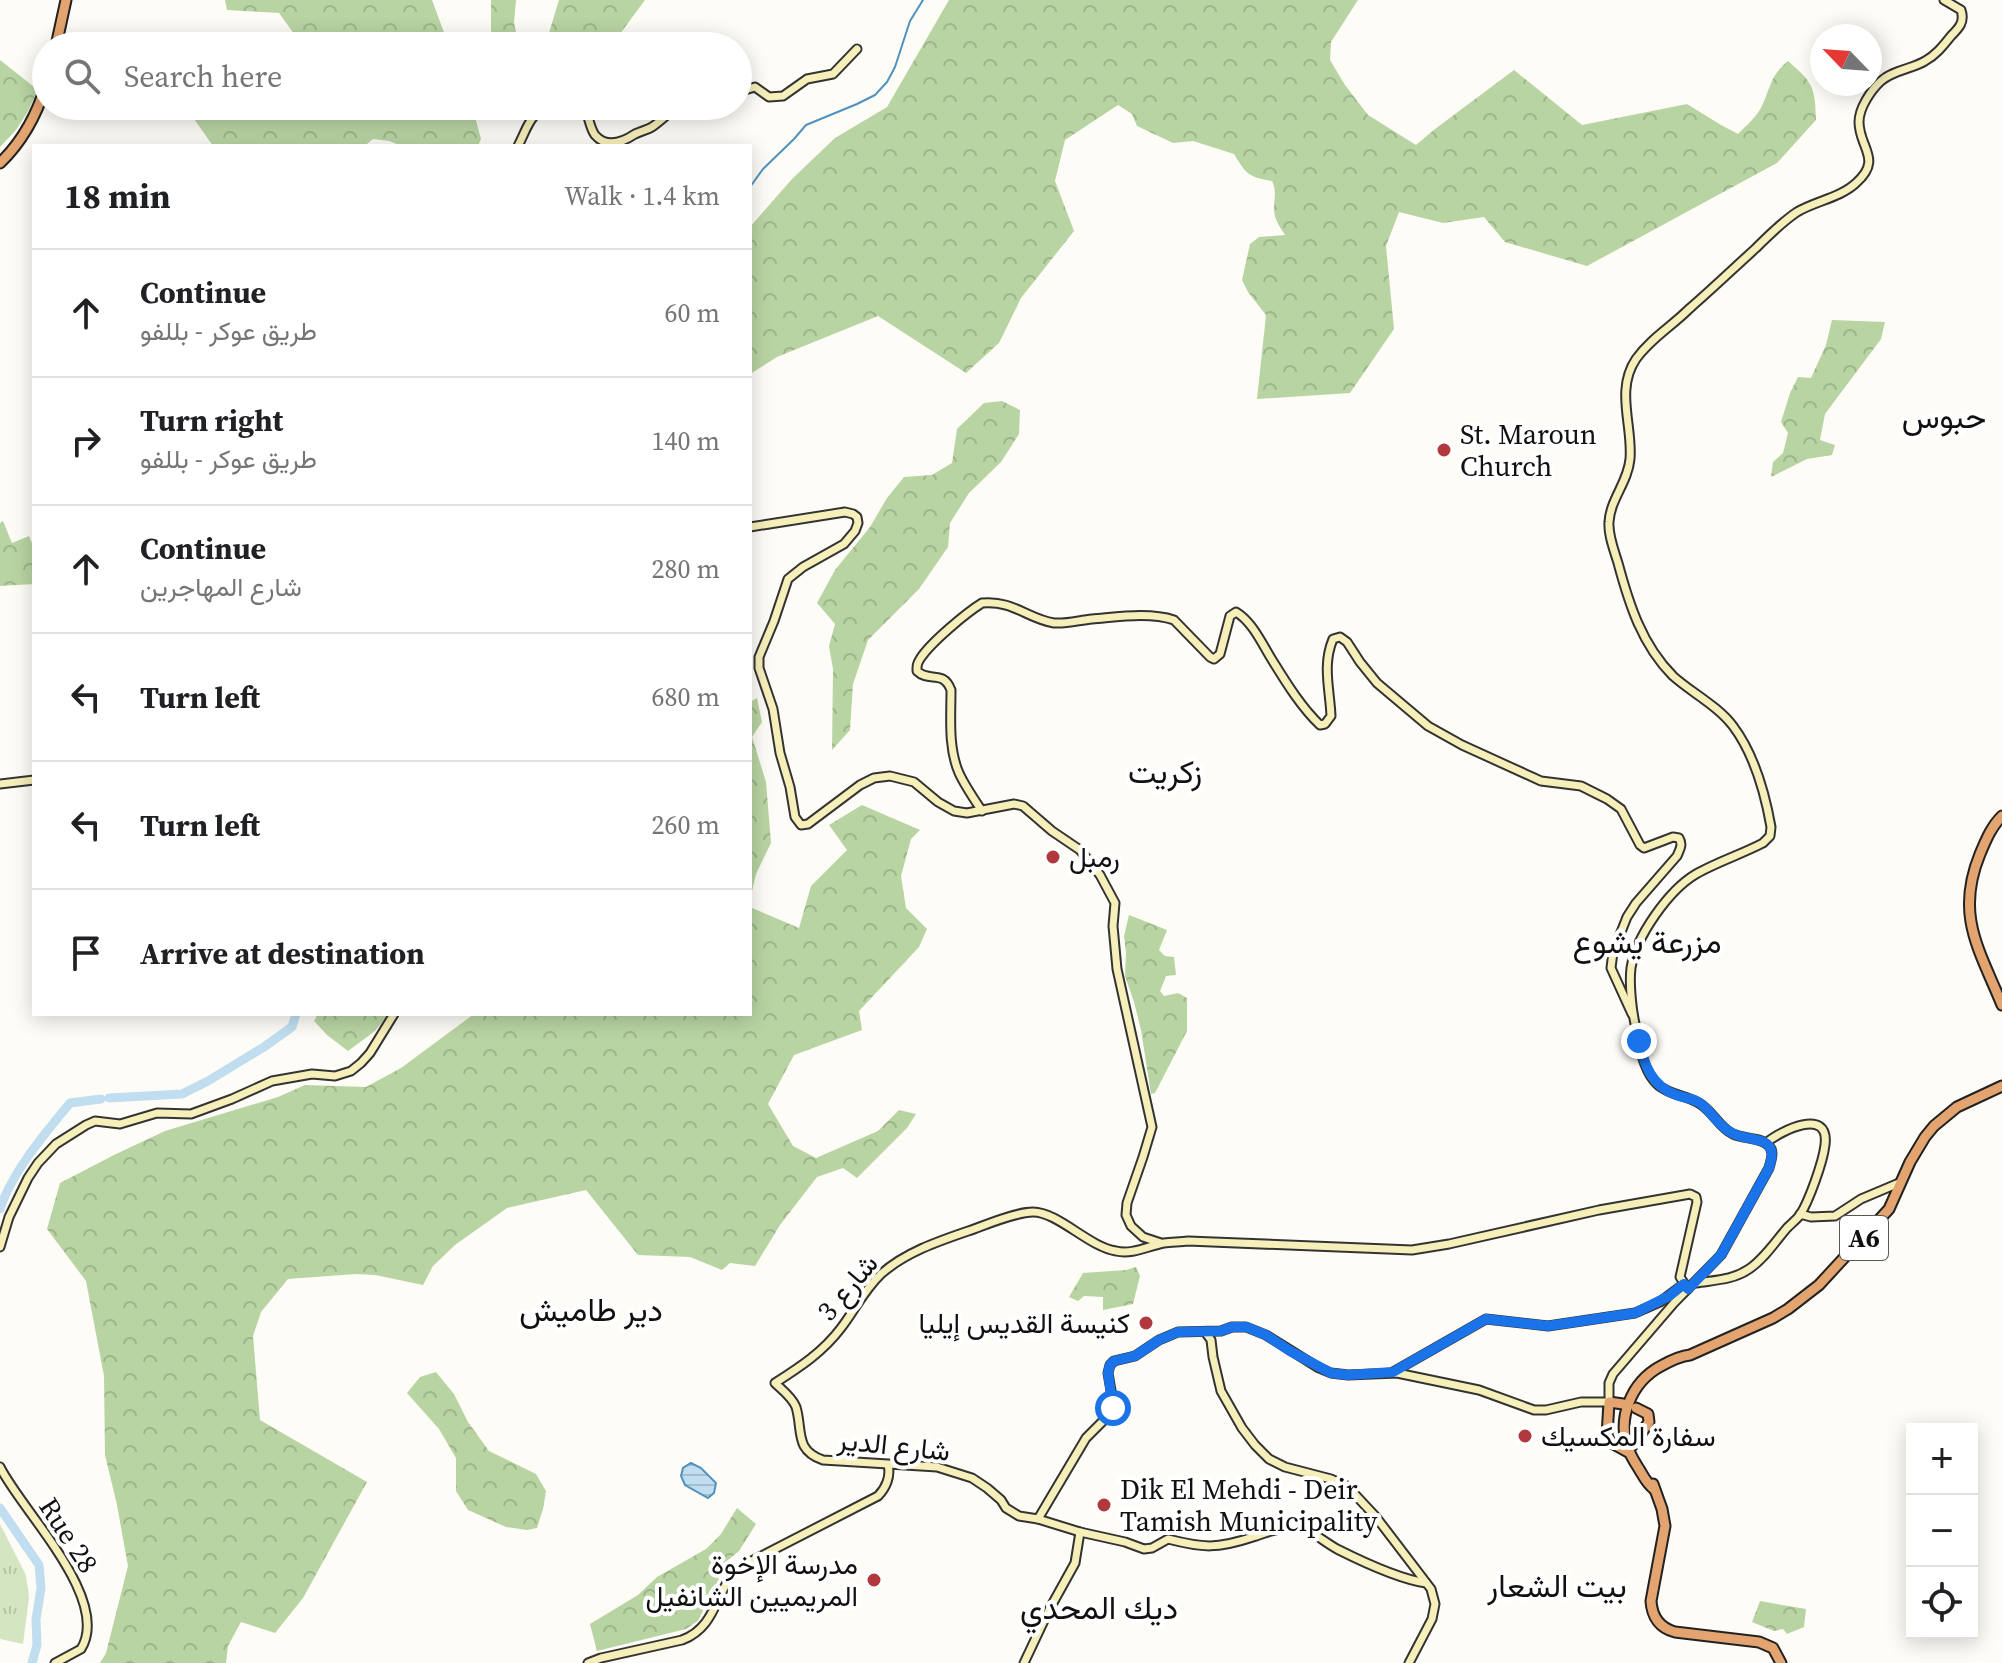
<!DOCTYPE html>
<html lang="en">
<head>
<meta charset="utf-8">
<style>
	body { margin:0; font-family:"Source Serif 4",Vazirmatn,serif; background:#f2f2f2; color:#202124 }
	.controls { position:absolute; right:24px; bottom:24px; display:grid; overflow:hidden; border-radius:0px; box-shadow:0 4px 20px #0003 }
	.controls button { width:72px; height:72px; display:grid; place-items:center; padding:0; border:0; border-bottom:2px solid #e0e0e0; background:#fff; color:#202124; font:40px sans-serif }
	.compass { position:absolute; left:1810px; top:24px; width:72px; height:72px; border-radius:50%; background:#fff; box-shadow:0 4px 20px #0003; rotate:295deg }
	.stop { position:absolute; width:24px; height:24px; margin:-18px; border:6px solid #1a73e8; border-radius:50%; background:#fff }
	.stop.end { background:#1a73e8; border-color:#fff; box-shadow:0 2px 8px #0008 }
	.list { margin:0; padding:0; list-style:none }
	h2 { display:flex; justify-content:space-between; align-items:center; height:104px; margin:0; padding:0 32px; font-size:34px }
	h2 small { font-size:26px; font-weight:400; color:#757577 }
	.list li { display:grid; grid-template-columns:52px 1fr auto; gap:24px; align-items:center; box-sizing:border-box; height:128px; padding:0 32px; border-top:2px solid #e0e0e0 }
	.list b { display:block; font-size:30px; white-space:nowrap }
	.list p { margin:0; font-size:26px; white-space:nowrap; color:#757577 }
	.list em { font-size:26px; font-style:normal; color:#757577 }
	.icon { flex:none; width:44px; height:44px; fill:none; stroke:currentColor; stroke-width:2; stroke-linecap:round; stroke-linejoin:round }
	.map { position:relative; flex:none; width:2002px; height:1663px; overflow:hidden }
	.search { position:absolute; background:#fff; box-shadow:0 4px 20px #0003; left:32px; top:32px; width:720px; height:88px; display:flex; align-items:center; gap:20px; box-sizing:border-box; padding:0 28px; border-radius:44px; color:#757577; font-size:30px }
	.panel { position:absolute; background:#fff; box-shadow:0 4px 20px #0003; left:32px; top:144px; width:720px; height:872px; border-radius:0px }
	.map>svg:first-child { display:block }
	.grass { fill:url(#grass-tufts) }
	.forest { fill:url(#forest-crowns) }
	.water { fill:url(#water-rules); stroke:#5092be; stroke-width:2 }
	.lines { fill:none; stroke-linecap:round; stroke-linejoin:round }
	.stream { stroke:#5092be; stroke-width:2 }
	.river { stroke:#c0def0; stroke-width:9 }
	.secondary-casing { stroke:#333; stroke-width:11 }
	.highway-casing { stroke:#222; stroke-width:13 }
	.secondary { stroke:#f6efb9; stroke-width:7 }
	.highway { stroke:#e3a46f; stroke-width:9 }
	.route { stroke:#1a73e8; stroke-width:10 }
	.poi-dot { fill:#b1393e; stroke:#fff; stroke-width:3 }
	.labels { text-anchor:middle; stroke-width:8; stroke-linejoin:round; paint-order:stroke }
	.shield { fill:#fff; stroke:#585858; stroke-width:2 }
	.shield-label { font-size:26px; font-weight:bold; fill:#111 }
	.poi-label { font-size:28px; fill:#111; stroke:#fff; text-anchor:start }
	.street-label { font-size:28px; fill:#111; stroke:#fff }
	.quarter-label { font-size:32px; fill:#111; stroke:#fff }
</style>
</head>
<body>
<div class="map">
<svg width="2002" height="1663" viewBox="0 0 2002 1663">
	<defs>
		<pattern id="grass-tufts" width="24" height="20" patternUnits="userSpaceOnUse" patternTransform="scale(2)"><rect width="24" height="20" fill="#d4e5c2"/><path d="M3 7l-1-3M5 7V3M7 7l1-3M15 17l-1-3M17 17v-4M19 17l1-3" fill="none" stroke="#b5c3a6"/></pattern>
		<pattern id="forest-crowns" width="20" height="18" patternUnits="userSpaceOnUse" patternTransform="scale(2)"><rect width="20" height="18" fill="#b9d4a3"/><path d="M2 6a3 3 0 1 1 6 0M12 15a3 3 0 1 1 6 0" fill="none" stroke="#9eb58b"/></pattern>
		<pattern id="water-rules" width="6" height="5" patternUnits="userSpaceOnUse" patternTransform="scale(2)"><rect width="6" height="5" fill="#c0def0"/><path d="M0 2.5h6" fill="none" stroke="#a4bdcd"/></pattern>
	</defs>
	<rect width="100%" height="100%" fill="#fefcf6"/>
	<polygon class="grass" points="0,1524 26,1575 29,1598 23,1644 0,1639"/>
	<g class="forest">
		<polygon points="225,0 432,0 449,46 297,46 297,38 279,13 227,10"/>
		<polygon points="491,0 516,0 514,23 519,46 494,46 491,30"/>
		<polygon points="559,0 645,0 611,46 545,46"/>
		<path d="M 949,0 L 1358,0 L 1331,42 L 1330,60 L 1345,85 L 1368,115 L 1416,145 L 1435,129 L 1514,70 L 1582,125 L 1687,104 L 1721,125 L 1738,134 C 1746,126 1756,117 1761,108 C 1770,90 1770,75 1788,61 C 1813,83 1815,86 1816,120 L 1777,163 L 1587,266 L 1505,242 L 1484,217 L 1443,223 L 1399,212 L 1386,246 L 1394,329 L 1350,393 L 1257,399 L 1266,315 L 1248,292 L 1242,280 L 1250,244 L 1259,237 L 1285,235 C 1280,227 1274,219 1274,209 C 1274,198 1277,192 1272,181 C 1248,177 1246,174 1234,154 L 1193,141 L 1173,143 L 1137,126 L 1132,114 L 1118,105 L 1065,140 L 1055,181 L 1074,231 L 1021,298 L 999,343 L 966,373 L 878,316 L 777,357 L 750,374 L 750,227 L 792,179 L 835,138 L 887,107 Z"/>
		<polygon points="0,60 38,90 27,113 16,130 0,147"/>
		<polygon points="203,106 472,106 481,139 478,146 402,146 389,141 373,139 367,144 367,146 213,146 192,116"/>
		<polygon points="1832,320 1885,322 1881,339 1825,414 1820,440 1835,445 1832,455 1807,459 1771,477 1773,462 1783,453 1788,433 1781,422 1790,393 1798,377 1811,378 1826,345"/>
		<polygon points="1002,401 1020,410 1019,434 1001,462 969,493 950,523 948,547 919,589 868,640 853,684 850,730 832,750 833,669 829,646 835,624 817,603 835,570 870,527 887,498 904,477 932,475 952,463 957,429 984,403"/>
		<polygon points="3,521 12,543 29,536 34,548 34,584 0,586 0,523"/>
		<polygon points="757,698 762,722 752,737 766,782 771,843 756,874 750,899 750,702"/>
		<polygon points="862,805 920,830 911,839 901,876 906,908 927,929 919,947 859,1011 862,1030 794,1055 768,1104 793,1146 816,1158 878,1131 899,1110 916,1114 907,1128 857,1178 843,1168 817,1177 780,1225 755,1266 730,1263 722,1270 690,1257 638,1255 586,1190 507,1208 455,1245 433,1266 423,1285 375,1275 356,1274 288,1279 261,1312 253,1336 260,1420 367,1482 303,1598 275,1633 241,1622 228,1646 226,1663 100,1663 106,1653 128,1566 117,1505 105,1455 104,1376 86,1281 47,1229 60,1183 116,1154 165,1131 278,1097 305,1085 366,1087 401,1068 474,1014 750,1014 750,907 799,928 811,886 847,850 829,825"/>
		<polygon points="1129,915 1167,930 1159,950 1165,956 1174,957 1176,975 1166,976 1160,991 1164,996 1178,993 1187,998 1187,1031 1155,1093 1151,1094 1141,1030 1134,1002 1125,976 1126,953 1124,936"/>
		<polygon points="318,1014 389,1014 375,1031 348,1051 327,1035 314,1021"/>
		<polygon points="1136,1267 1140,1276 1133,1304 1103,1310 1103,1297 1084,1296 1078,1301 1069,1297 1083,1273 1126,1270"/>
		<polygon points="436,1372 454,1394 468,1422 489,1451 536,1474 546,1491 543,1509 537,1528 527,1530 506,1527 468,1510 456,1491 456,1458 439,1429 407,1393 420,1377"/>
		<polygon points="737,1508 756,1524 739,1551 728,1560 698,1621 686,1629 597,1651 590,1624 638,1595 657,1577 706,1549 721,1534"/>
		<polygon points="1760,1601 1806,1609 1804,1627 1787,1634 1783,1629 1774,1631 1752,1622"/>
	</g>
	<polygon class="water" points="691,1463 701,1468 716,1483 714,1493 708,1498 685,1485 681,1476 683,1468"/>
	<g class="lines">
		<polyline class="stream" points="750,187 763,169 794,139 806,125 857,104 875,95 887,82 895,67 910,21 923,0"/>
		<g class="river">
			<polyline points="109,1098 182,1094 208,1081 264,1047 292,1027 296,1014"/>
			<path d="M 0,1209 C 12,1172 45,1133 70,1103 L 101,1099"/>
			<polyline points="0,1508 39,1565 41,1588 36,1619 37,1645 32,1663"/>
		</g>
		<defs>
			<g id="secondary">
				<polyline points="738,92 755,87 769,97 783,96 807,79 833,74 857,49"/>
				<path d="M 577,106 L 586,111 C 589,118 590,128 595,135 C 607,149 623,142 635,134 C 641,131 647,130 652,127 C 661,121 669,113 677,106"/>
				<path d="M 518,146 C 528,127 530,110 554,106"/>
				<polyline points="750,527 845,512 853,514 857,517 858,523 855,531 844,544 803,567 788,579 774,621 759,657 759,668 773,709 780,753 790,787 795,817 801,825 808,824 860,785 874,778 890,776 914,782 938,802 954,811 967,813 1014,804 1023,806 1052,831 1080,850 1100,875 1115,903 1113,926 1117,969 1152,1127 1143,1157 1127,1203 1126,1215 1131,1226 1143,1237 1161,1243"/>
				<polyline points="0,784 34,780"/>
				<path d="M 982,811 C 974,799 965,786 959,773 C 948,748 951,717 951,690 C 943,669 929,683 917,671 C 917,665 917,664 920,659 C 930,643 966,613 982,603 C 1013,600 1028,619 1054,623 C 1067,624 1080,620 1092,619 C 1118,617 1149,612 1174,620 L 1210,657 L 1214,659 L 1220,654 L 1230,616 L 1236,612 C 1253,622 1263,646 1274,663 C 1287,684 1302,708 1320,725 L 1325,724 L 1331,716 C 1330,690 1322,665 1333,639 L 1340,637 L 1347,642 L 1360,662 L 1377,683 L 1428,726 L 1462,745 L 1541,781 L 1581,786 L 1607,799 L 1621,809 L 1640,845 L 1644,848 L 1673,837 L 1679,838 C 1683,845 1680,849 1677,856 L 1636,903 L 1627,917 L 1613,952 L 1611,968 L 1632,1014"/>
				<polyline points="1800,1214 1811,1217 1835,1216 1861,1199 1899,1183"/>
				<polyline points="0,1247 9,1217 28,1178 38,1163 56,1144 86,1125 95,1121 120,1124 157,1113 191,1114 232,1099 272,1081 312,1074 335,1076 351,1071 361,1063 370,1053 394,1014"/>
				<path d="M 1696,1283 C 1715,1280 1733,1280 1749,1269 C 1764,1259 1775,1242 1787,1228 C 1791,1224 1796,1220 1800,1215 C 1809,1201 1823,1162 1825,1145 C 1830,1106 1780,1131 1766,1143"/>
				<polyline points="1205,1332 1211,1340 1213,1357 1221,1391 1242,1428 1255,1445 1269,1459 1285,1467 1331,1479 1347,1486 1376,1517 1431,1589 1435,1604 1432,1619 1409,1663"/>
				<polyline points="1393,1372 1486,1319 1548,1326 1635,1313 1660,1302 1684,1284"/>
				<path d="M 0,1467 C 21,1510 112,1599 81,1649 L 55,1663"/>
				<path d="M 1038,1519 L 1086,1438 L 1112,1412 L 1113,1402 L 1108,1373 L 1110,1365 L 1114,1361 L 1135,1356 L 1159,1340 L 1178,1332 L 1221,1331 L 1232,1327 L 1246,1327 L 1266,1335 L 1319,1368 L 1331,1373 L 1348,1375 L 1397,1373 L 1479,1390 L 1534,1410 L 1546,1410 L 1581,1402 L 1609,1402 L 1609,1383 L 1613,1374 L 1674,1303 L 1721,1255 L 1769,1168 C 1771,1160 1775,1151 1768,1145 C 1760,1137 1743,1139 1733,1134 C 1718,1127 1712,1109 1697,1102 C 1684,1095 1670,1095 1658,1085 C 1643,1072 1640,1046 1636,1028 C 1632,1012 1629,984 1631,968 C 1636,936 1669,890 1696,874 C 1717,862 1742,854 1763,843 L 1770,836 L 1771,827 C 1765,793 1754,754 1733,726 C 1718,706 1692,693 1673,676 C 1642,645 1629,604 1618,563 C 1614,550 1608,535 1609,522 C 1610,500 1628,482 1630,459 C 1633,426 1615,390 1636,359 C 1650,339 1672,326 1689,309 C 1712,289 1734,268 1756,248 C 1769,235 1782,222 1797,212 C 1815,201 1840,198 1856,183 C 1883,159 1859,148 1859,122 C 1859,108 1871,90 1881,81 C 1893,70 1912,69 1925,61 C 1936,55 1943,46 1951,36 C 1959,28 1965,22 1961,10 L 1944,0"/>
				<path d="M 1426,1583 C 1400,1579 1363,1562 1339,1550 C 1325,1543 1310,1528 1295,1527 C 1281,1526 1266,1533 1253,1537 C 1217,1549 1203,1548 1168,1539 L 1152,1548 L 1144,1549 L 1125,1542 L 1080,1532 L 1038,1519 L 1019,1516 L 1006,1508 L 1001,1500 L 987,1488 L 972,1478 L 937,1467 L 823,1460 C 794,1450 803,1430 796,1407 C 792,1397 782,1390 775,1383 C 800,1367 823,1352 841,1328 C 855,1310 864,1290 881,1274 C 907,1251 942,1240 974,1229 C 990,1223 1017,1212 1033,1212 C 1058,1212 1089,1247 1116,1251 C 1132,1255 1148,1246 1164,1243 C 1172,1242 1180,1242 1188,1241 L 1412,1250 L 1449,1244 L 1599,1210 L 1690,1194 L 1696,1197 L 1697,1202 L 1680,1277 L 1688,1289"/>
				<path d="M 588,1663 L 601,1658 L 682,1640 C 716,1627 715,1594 736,1569 L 878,1496 C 886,1488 891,1476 888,1465"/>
				<polyline points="1024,1663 1049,1610 1075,1563 1080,1532"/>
			</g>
			<g id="highway">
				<polyline points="56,46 66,0"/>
				<path d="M 0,163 C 22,142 37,114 46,85"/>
				<path d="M 2002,816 C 1991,827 1986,840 1980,854 C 1955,915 1979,949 2002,1005"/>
				<polyline points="1623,1404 1609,1402 1607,1436 1610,1442 1630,1453"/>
				<polyline points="1633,1445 1649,1422 1648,1414 1636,1408"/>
				<path d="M 1653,1484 L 1662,1509 L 1665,1526 L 1651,1601 C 1652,1617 1660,1628 1675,1632 L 1759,1642 L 1773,1648 L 1781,1663"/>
				<path d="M 1654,1489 C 1647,1484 1644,1477 1639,1469 C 1636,1464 1632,1458 1630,1453 C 1615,1420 1631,1382 1661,1366 C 1670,1361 1680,1356 1690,1355 L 1773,1318 L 1788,1309 L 1819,1285 L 1889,1209 L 1910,1162 L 1925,1137 L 1934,1126 L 1957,1107 L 2002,1086"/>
			</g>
		</defs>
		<use href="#secondary" class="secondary-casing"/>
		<use href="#highway" class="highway-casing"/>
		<use href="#secondary" class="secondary"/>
		<use href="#highway" class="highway"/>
	</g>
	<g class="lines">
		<path class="route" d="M 1113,1408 L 1108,1373 L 1110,1365 L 1114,1361 L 1135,1356 L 1159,1340 L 1178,1332 L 1221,1331 L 1232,1327 L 1246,1327 L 1266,1335 L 1290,1351 L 1331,1373 L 1348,1375 L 1393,1372 L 1486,1319 L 1548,1326 L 1635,1313 L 1669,1296 L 1684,1284 L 1688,1289 L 1721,1255 L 1769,1168 C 1771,1160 1775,1151 1767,1144 C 1760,1138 1742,1139 1732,1133 C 1718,1126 1712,1112 1700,1103 C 1693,1098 1684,1098 1676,1095 C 1652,1086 1644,1065 1639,1041"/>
	</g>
	<g class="poi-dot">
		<circle cx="1444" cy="450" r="8"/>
		<circle cx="1053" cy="857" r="8"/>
		<circle cx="1146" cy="1323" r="8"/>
		<circle cx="1525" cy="1436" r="8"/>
		<circle cx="1104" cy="1505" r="8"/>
		<circle cx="874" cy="1580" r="8"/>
	</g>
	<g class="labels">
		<rect class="shield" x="1840" y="1216" width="48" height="44" rx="6"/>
		<g class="shield-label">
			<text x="1864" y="1247">A6</text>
		</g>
		<g class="poi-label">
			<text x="1460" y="444">St. Maroun<tspan x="1460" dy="32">Church</tspan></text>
			<text x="1069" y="867">رمبل</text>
			<text x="1130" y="1333" text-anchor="end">كنيسة القديس إيليا</text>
			<text x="1541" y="1446">سفارة المكسيك</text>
			<text x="1120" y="1499">Dik El Mehdi - Deir<tspan x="1120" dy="32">Tamish Municipality</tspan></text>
			<text x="858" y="1574" text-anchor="end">مدرسة الإخوة<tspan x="858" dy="32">المريميين الشانفيل</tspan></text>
		</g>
		<g class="street-label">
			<text transform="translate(847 1287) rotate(-50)" y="10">شارع 3</text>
			<text transform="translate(894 1445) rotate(6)" y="10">شارع الدير</text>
			<text transform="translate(69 1535) rotate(57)" y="10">Rue 28</text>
		</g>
		<g class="quarter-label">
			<text x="1944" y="428">حبوس</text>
			<text x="1165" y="783">زكريت</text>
			<text x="1647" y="953">مزرعة يشوع</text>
			<text x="591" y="1321">دير طاميش</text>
			<text x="1557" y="1597">بيت الشعار</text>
			<text x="1099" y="1619">ديك المحدي</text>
		</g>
	</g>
</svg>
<div class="controls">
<button>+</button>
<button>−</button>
<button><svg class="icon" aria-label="locate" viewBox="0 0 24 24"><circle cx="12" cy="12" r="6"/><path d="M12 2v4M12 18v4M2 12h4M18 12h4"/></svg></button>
</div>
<svg class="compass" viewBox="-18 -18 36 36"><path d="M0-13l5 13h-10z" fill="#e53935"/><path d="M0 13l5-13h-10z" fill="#757577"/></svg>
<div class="stop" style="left:1113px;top:1408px"></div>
<div class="stop end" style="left:1639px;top:1041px"></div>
<div class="search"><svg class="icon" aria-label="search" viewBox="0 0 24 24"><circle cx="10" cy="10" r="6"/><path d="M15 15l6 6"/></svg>Search here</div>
<section class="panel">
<h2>18 min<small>Walk · 1.4 km</small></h2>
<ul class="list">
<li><svg class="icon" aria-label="ahead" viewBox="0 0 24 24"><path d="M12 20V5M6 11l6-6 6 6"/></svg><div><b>Continue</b><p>طريق عوكر - بللفو</p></div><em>60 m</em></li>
<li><svg class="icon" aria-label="right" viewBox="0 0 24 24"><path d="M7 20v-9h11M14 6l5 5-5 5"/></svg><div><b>Turn right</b><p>طريق عوكر - بللفو</p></div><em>140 m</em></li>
<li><svg class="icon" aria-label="ahead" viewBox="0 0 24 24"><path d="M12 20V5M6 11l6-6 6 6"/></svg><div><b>Continue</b><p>شارع المهاجرين</p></div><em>280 m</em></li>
<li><svg class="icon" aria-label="left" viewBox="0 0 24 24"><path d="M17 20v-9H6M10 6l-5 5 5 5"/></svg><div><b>Turn left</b></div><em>680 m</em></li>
<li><svg class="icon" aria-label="left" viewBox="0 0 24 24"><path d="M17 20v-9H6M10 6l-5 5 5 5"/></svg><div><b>Turn left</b></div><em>260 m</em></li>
<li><svg class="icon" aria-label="arrive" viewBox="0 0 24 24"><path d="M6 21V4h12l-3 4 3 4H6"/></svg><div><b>Arrive at destination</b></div></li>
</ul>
</section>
</div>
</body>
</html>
